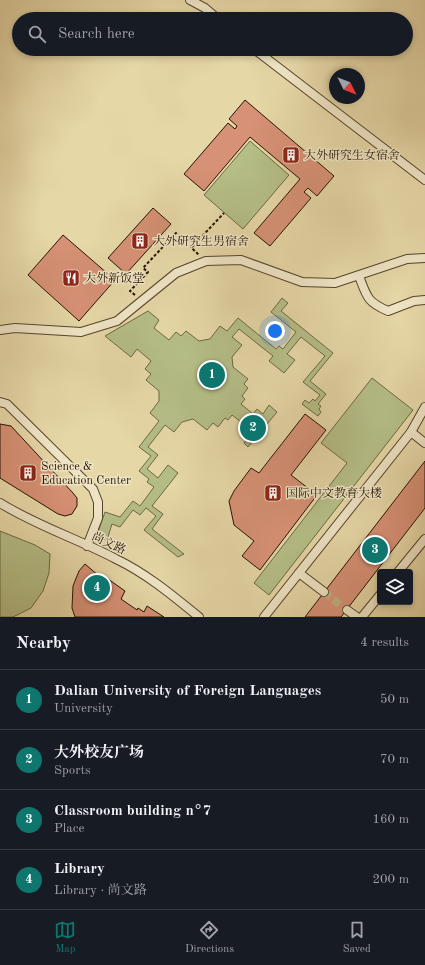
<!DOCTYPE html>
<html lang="en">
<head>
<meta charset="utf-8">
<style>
	body { margin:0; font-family:"Old Standard TT","Noto Serif SC",serif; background:#20242c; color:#f1f3f6 }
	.controls { position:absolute; right:12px; bottom:12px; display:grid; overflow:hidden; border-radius:4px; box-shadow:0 2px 6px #0003 }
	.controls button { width:36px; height:36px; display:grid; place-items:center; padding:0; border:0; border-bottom:1px solid #363941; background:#171b24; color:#f1f3f6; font:20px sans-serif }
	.compass { position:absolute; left:329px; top:68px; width:36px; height:36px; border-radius:50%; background:#171b24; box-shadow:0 2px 6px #0003; rotate:132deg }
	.you { position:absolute; left:275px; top:331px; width:14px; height:14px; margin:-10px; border:3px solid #fff; border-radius:50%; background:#1a73e8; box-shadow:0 0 0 6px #1a73e833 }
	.badge { display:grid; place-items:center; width:26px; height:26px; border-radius:50%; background:#0f766e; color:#fff; font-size:13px; font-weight:700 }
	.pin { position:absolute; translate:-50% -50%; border:2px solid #fff; box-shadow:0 1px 4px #0006 }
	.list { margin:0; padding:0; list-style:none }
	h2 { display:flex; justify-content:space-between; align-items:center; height:52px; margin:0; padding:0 16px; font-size:17px }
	h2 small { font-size:13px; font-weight:400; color:#9ea1a6 }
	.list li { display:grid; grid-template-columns:26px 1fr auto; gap:12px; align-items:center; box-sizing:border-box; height:60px; padding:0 16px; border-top:1px solid #363941 }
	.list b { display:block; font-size:15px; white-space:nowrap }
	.list p { margin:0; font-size:13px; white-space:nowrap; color:#9ea1a6 }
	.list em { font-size:13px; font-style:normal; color:#9ea1a6 }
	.icon { flex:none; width:22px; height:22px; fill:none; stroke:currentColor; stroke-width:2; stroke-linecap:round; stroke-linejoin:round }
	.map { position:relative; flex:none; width:425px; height:617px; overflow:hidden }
	.search { position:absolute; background:#171b24; box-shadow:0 2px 6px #0003; left:12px; right:12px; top:12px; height:44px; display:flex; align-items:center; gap:10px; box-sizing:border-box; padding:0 14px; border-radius:22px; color:#9ea1a6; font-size:15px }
	.sheet { height:292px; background:#171b24 }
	nav { display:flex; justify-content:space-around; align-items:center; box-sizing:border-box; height:56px; border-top:1px solid #363941; background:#171b24; font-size:11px; color:#9ea1a6 }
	nav a { display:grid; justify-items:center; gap:2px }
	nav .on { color:#0f766e }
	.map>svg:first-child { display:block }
	.green { fill:#b5be87; stroke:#6d6844 }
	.building { fill:#d79176; stroke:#251301 }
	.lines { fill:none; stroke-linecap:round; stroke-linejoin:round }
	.street-tunnel { stroke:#bfb086; stroke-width:8; stroke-dasharray:8 4; stroke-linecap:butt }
	.street-casing { stroke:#55442a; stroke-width:10 }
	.path { stroke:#251301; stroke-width:2; stroke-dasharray:3 2; stroke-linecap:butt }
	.street { stroke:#efe5c6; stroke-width:8 }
	.labels { text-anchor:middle; stroke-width:3; stroke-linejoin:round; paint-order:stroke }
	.poi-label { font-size:12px; fill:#251301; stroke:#efe5c6; text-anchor:start }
	.street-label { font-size:12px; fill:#251301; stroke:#efe5c6 }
</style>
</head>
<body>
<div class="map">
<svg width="425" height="617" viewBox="0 0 425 617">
	<rect width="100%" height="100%" fill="#e6d7a7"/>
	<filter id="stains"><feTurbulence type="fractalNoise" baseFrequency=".005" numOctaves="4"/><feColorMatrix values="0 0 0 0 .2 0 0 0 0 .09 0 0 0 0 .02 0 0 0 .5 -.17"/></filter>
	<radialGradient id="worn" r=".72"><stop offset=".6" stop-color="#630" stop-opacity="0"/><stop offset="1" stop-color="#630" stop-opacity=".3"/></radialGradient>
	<g class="green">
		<polygon points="250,141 289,175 243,229 204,195"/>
		<polygon points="282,298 288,303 281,311 333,353 310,381 326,394 318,404 321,406 319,409 321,412 318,416 302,404 305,400 309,403 313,399 315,401 320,395 303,382 325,356 301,337 287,354 295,360 284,373 269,361 273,356 239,329 232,337 242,345 232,357 233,367 248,379 244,384 248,388 242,396 245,399 241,404 253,414 257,409 263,414 269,405 277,412 248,447 244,443 249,436 242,430 245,425 232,415 228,420 225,418 218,427 213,423 207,430 193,419 182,422 174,432 165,425 148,447 158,455 147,469 158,478 168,465 178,473 152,506 163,514 152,529 184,554 178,557 144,530 156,516 146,508 140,515 133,510 120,527 112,524 107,540 100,538 98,536 98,532 105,512 120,517 133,501 140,506 154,487 147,482 149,479 139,471 151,456 139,447 159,421 150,413 159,401 159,391 146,380 151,374 145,369 151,361 137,349 131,357 105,336 148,311 159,320 154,328 169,340 176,332 181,336 186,331 199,341 210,339 220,326 227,331 238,318 276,349 279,346 283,349 296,332 271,312"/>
		<polygon points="372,378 413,410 269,595 254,583 347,463 321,443"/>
		<polygon points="0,531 35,545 50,554 49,573 43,591 31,608 13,617 0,617"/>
	</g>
	<g class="building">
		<polygon points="245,100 334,176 317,196 308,188 304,192 311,198 270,246 254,233 300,179 250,137 204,191 184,174 228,123 235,129 237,126 229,119"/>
		<polygon points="153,208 171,224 126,274 108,258"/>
		<polygon points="63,235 115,280 79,321 28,275"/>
		<polygon points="305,414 326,430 291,475 317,495 260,570 242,556 254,541 234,525 229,501 234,491 251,468 259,473"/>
		<polygon points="0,424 11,426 73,493 77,498 77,506 72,514 65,516 58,514 0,478"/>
		<polygon points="425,461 425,508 341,617 305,617"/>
		<polygon points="85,564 106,582 108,579 125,591 121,599 137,610 138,608 144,612 147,606 164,617 75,617 72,608 73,586 79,571"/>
	</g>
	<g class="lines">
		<polyline class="street-tunnel" points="324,592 347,610"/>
		<defs>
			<g id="street">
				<polyline points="190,0 205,8 218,19"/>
				<polyline points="254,49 425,180"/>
				<path d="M 359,276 C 367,297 367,302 388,311 L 414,301 L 425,300"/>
				<polyline points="0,330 15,328 81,332 117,321 176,273 206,261 241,260 302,282 335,283 407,259 425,258"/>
				<polyline points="0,402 7,404 93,489 98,502 98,518 87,546"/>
				<polyline points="411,432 425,443"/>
				<path d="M 0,503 C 37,526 78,539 116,559 C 147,574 172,595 199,617"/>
				<polyline points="398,572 425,539"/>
				<polyline points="299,573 324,592"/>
				<polyline points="347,610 357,617"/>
				<polyline points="264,617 411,432 425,407"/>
				<polyline points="362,617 380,595"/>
			</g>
		</defs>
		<use href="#street" class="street-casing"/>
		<g class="path">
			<polyline points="192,247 224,213"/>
			<polyline points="135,295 130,291 148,272 143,268 176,233 199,255"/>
		</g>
		<use href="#street" class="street"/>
	</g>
	<defs>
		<symbol id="building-square" viewBox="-11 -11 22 22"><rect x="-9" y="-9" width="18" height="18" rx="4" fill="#8f2418" stroke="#efe5c6"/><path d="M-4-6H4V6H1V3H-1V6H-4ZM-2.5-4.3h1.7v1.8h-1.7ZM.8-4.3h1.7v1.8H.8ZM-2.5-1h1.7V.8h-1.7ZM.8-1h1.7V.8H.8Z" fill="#fff"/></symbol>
		<symbol id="restaurant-square" viewBox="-11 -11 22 22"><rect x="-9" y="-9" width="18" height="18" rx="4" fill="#8f2418" stroke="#efe5c6"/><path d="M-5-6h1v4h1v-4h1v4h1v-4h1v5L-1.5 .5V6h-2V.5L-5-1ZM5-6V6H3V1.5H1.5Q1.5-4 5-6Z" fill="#fff"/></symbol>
	</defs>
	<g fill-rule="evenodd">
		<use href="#building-square" x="281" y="145" width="20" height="20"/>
		<use href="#building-square" x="130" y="231" width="20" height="20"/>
		<use href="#restaurant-square" x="61" y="268" width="20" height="20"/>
		<use href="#building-square" x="18" y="463" width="20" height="20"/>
		<use href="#building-square" x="263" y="483" width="20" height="20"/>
	</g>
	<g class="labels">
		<g class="poi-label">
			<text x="304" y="159">大外研究生女宿舍</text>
			<text x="153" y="245">大外研究生男宿舍</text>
			<text x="84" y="282">大外新饭堂</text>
			<text x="41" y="470">Science &amp;<tspan x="41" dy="14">Education Center</tspan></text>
			<text x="286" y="497">国际中文教育大楼</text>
		</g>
		<g class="street-label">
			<text transform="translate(109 543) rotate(25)" y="4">尚文路</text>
		</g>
	</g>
	<rect width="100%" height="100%" filter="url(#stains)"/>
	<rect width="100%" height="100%" fill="url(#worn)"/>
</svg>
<div class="controls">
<button><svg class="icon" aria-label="layers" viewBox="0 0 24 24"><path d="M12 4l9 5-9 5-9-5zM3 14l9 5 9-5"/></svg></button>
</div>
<svg class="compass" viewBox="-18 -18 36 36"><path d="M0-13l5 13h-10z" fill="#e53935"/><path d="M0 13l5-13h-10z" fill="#9ea1a6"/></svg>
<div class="you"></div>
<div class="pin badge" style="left:212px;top:375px">1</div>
<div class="pin badge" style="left:253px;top:428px">2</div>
<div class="pin badge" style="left:375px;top:550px">3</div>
<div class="pin badge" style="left:97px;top:588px">4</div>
<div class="search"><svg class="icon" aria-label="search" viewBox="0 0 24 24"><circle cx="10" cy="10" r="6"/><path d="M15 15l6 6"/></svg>Search here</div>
</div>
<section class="sheet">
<h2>Nearby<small>4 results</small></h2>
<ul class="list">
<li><span class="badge">1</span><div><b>Dalian University of Foreign Languages</b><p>University</p></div><em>50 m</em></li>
<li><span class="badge">2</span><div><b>大外校友广场</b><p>Sports</p></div><em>70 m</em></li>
<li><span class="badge">3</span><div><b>Classroom building n°7</b><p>Place</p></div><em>160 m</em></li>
<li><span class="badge">4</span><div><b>Library</b><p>Library · 尚文路</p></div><em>200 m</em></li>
</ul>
</section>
<nav>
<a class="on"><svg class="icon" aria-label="map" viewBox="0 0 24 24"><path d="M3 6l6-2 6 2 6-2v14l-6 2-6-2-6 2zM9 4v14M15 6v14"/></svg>Map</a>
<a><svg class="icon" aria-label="directions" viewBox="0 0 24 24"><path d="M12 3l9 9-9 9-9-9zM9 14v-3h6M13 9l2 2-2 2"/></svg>Directions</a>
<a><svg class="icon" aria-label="saved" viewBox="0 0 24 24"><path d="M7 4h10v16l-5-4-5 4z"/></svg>Saved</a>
</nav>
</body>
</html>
